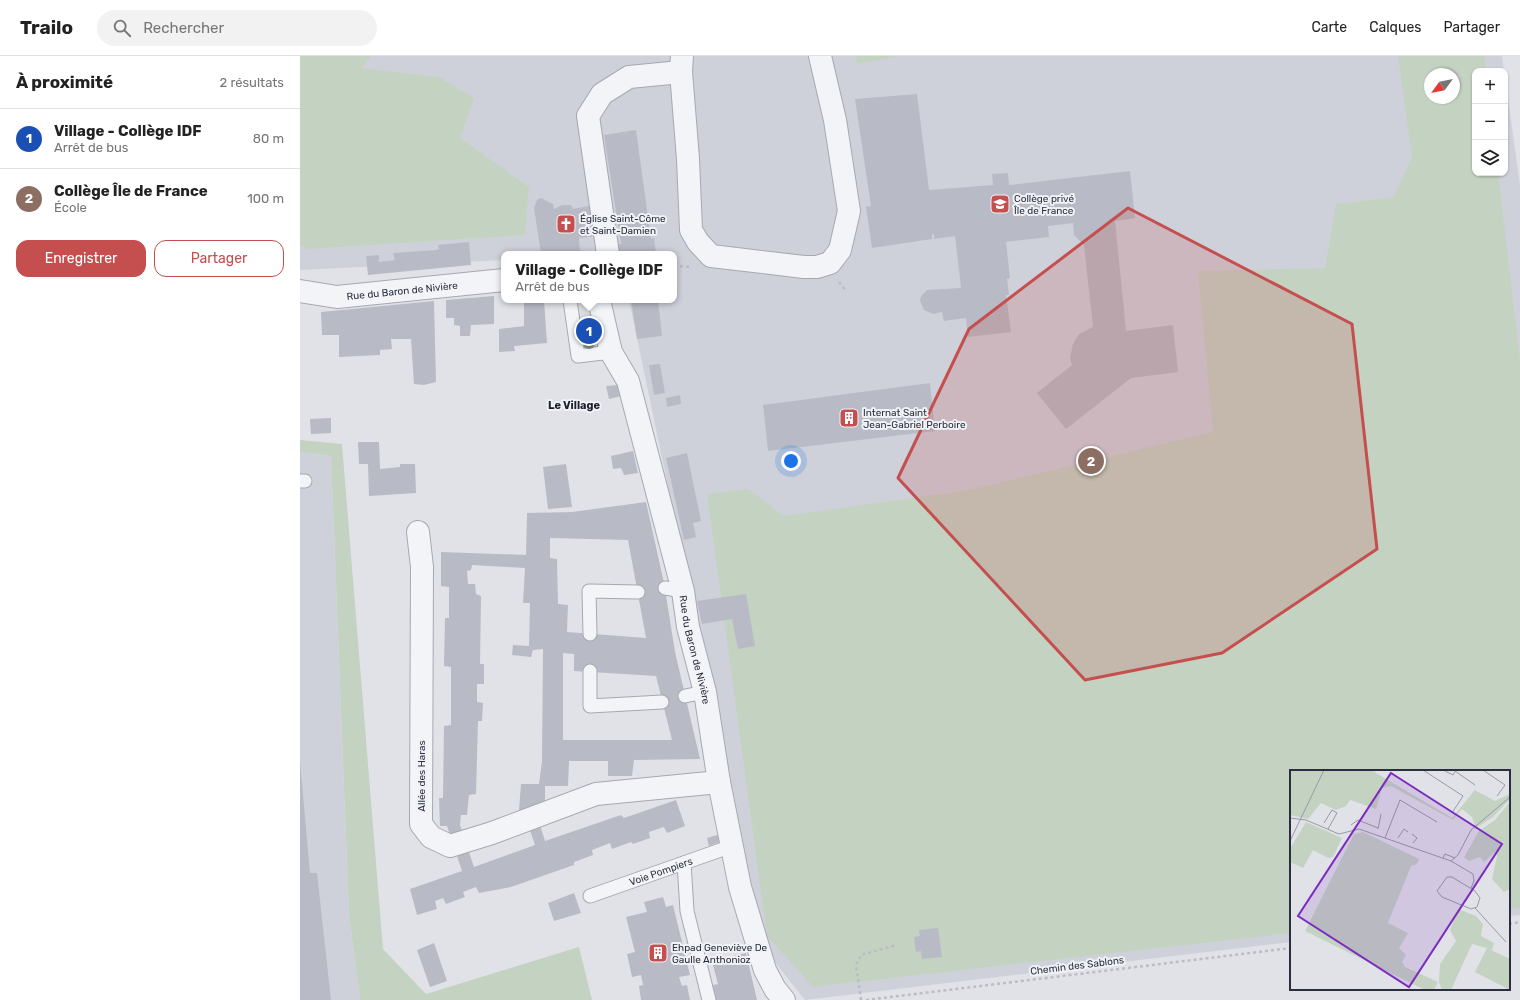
<!DOCTYPE html>
<html lang="fr">
<head>
<meta charset="utf-8">
<style>
	body { margin:0; font-family:Rubik,sans-serif; background:#f2f2f2; color:#222 }
	.controls { position:absolute; right:12px; top:12px; display:grid; overflow:hidden; border-radius:8px; box-shadow:0 1px 3px #0004 }
	.controls button { width:36px; height:36px; display:grid; place-items:center; padding:0; border:0; border-bottom:1px solid #e0e0e0; background:#fff; color:#222; font:20px sans-serif }
	.compass { position:absolute; left:1124px; top:12px; width:36px; height:36px; border-radius:50%; background:#fff; box-shadow:0 1px 3px #0004; rotate:237deg }
	.you { position:absolute; left:491px; top:405px; width:14px; height:14px; margin:-10px; border:3px solid #fff; border-radius:50%; background:#1a73e8; box-shadow:0 0 0 6px #1a73e833 }
	.badge { display:grid; place-items:center; width:26px; height:26px; border-radius:50%; background:#c54f4e; color:#fff; font-size:13px; font-weight:700 }
	.pin { position:absolute; translate:-50% -50%; border:2px solid #fff; box-shadow:0 1px 4px #0006 }
	.popup { position:absolute; left:201px; top:195px; width:176px; height:52px; box-sizing:border-box; display:grid; place-content:center; border-radius:8px; background:#fff; filter:drop-shadow(0 1px 3px #0005); font-size:13px; white-space:nowrap; color:#767676 }
	.popup b { font-size:15px; color:#222 }
	.popup::after { content:''; position:absolute; left:50%; top:100%; margin-left:-8px; border:8px solid transparent; border-top-color:#fff }
	.list { margin:0; padding:0; list-style:none }
	h2 { display:flex; justify-content:space-between; align-items:center; height:52px; margin:0; padding:0 16px; font-size:17px }
	h2 small { font-size:13px; font-weight:400; color:#767676 }
	.list li { display:grid; grid-template-columns:26px 1fr auto; gap:12px; align-items:center; box-sizing:border-box; height:60px; padding:0 16px; border-top:1px solid #e0e0e0 }
	.list b { display:block; font-size:15px; white-space:nowrap }
	.list p { margin:0; font-size:13px; white-space:nowrap; color:#767676 }
	.list em { font-size:13px; font-style:normal; color:#767676 }
	.actions { display:flex; gap:8px; padding:12px 16px }
	.actions a { flex:1; padding:9px 0; border:1px solid #c54f4e; border-radius:12px; text-align:center; font-size:14px; color:#c54f4e }
	.actions .main { background:#c54f4e; color:#fff }
	.icon { flex:none; width:22px; height:22px; fill:none; stroke:currentColor; stroke-width:2; stroke-linecap:round; stroke-linejoin:round }
	.map { position:relative; flex:none; width:1220px; height:944px; overflow:hidden }
	header { display:flex; align-items:center; gap:24px; box-sizing:border-box; height:56px; padding:0 20px; background:#fff; border-bottom:1px solid #e0e0e0 }
	header strong { font-size:19px }
	nav { display:flex; gap:22px; margin-inline-start:auto; font-size:14px }
	.search { width:280px; height:36px; background:#f2f2f2; display:flex; align-items:center; gap:10px; box-sizing:border-box; padding:0 14px; border-radius:22px; color:#767676; font-size:15px }
	main { display:flex }
	aside { flex:1; background:#fff }
	.map>svg:first-child { display:block }
	.built { fill:#cfd1da; fill-rule:evenodd }
	.green { fill:#c4d2c2; fill-rule:evenodd }
	.building { fill:#b8bbc5; fill-rule:evenodd }
	.lines { fill:none; stroke-linecap:round; stroke-linejoin:round }
	.service-casing { stroke:#a6a8b2; stroke-width:15 }
	.minor-casing { stroke:#a6a8b2; stroke-width:24 }
	.path { stroke:#bbbdc3; stroke-width:2.5; stroke-dasharray:3 3; stroke-linecap:butt }
	.service { stroke:#f3f4f7; stroke-width:13 }
	.minor { stroke:#f3f4f7; stroke-width:22 }
	.tree { fill:#859787 }
	.marked { fill:#c54f4e; fill-opacity:0.2; stroke:#c54f4e; stroke-width:3; stroke-linejoin:round }
	.labels { text-anchor:middle; stroke-width:4; stroke-linejoin:round; paint-order:stroke }
	.poi-label { font-size:10px; fill:#2a2e3f; stroke:#f0f2f6; text-anchor:start }
	.street-label { font-size:10px; fill:#2a2e3f; stroke:#f0f2f6 }
	.neighbourhood-label { font-size:11px; font-weight:bold; fill:#1c2030; stroke:#f0f2f6 }
	.inset-road { fill:none; stroke:#989aa4; stroke-width:1 }
	.view { fill:#7b2cbf; fill-opacity:0.15; stroke:#7b2cbf; stroke-width:2 }
	.inset-edge { fill:none; stroke:#2a2e3f; stroke-width:2 }
</style>
</head>
<body>
<header>
<strong>Trailo</strong>
<div class="search"><svg class="icon" aria-label="search" viewBox="0 0 24 24"><circle cx="10" cy="10" r="6"/><path d="M15 15l6 6"/></svg>Rechercher</div>
<nav><a>Carte</a><a>Calques</a><a>Partager</a></nav>
</header>
<main>
<aside>
<h2>À proximité<small>2 résultats</small></h2>
<ul class="list">
<li><span class="badge" style="background:#1a4fb4">1</span><div><b>Village - Collège IDF</b><p>Arrêt de bus</p></div><em>80 m</em></li>
<li><span class="badge" style="background:#8d6e63">2</span><div><b>Collège Île de France</b><p>École</p></div><em>100 m</em></li>
</ul>
<div class="actions"><a class="main">Enregistrer</a><a>Partager</a></div>
</aside>
<div class="map">
<svg width="1220" height="944" viewBox="0 0 1220 944">
	<rect width="100%" height="100%" fill="#e1e2e8"/>
	<g class="built">
		<path d="M 0,0 L 1202,0 L 1204,15 L 1175,15 L 1175,117 L 1205,117 L 1205,22 L 1220,129 L 1220,859 L 1209,860 L 1209,715 L 991,715 L 991,886 L 505,944 L 461,889 L 388,526 L 329,244 L 374,244 L 374,198 L 320,198 L 320,195 L 296,198 L 204,198 L 204,204 L 0,214 ZM 1130,18 L 1154,18 L 1154,42 L 1130,42 Z"/>
		<polygon points="0,396 31,400 49,858 60,944 0,944"/>
	</g>
	<g class="green">
		<polygon points="0,0 71,0 61,12 139,21 174,42 160,82 229,131 225,179 8,193 0,189"/>
		<polygon points="556,0 600,0 557,8"/>
		<path d="M 1098,0 L 1184,0 L 1186,15 L 1175,15 L 1175,117 L 1198,117 L 1220,304 L 1220,852 L 1209,853 L 1209,715 L 991,715 L 991,877 L 513,931 L 467,880 L 407,438 L 448,433 L 484,460 L 669,434 L 913,376 L 898,215 L 1025,212 L 1036,148 L 1094,141 L 1112,101 ZM 1130,18 L 1154,18 L 1154,42 L 1130,42 Z"/>
		<polygon points="0,384 42,388 83,893 126,938 279,891 292,944 60,944 49,858 31,400 0,396"/>
	</g>
	<g class="building">
		<polygon points="617,38 629,134 693,129 692,118 708,117 709,129 830,115 835,162 815,165 826,275 873,269 878,316 831,322 766,373 737,337 772,309 770,302 773,288 779,278 793,271 784,189 774,179 773,167 748,170 749,181 706,186 710,222 707,223 709,239 706,239 711,276 668,281 666,262 644,265 642,256 633,258 624,254 620,245 621,240 627,234 661,232 655,180 634,183 634,178 632,178 632,183 572,192 566,151 571,150 555,43"/>
		<polygon points="336,74 351,183 354,182 356,198 319,198 317,188 321,188 304,79"/>
		<polygon points="241,142 253,148 254,153 262,149 271,149 273,153 293,149 297,180 279,182 280,197 241,198 234,152 237,144"/>
		<polygon points="169,186 171,209 68,219 66,200 79,199 79,206 95,204 93,197 136,194 139,193 138,189"/>
		<polygon points="194,240 194,268 171,269 170,280 160,280 160,270 154,269 154,262 146,262 146,244"/>
		<polygon points="224,244 244,244 247,287 214,290 215,295 199,296 199,273 224,270"/>
		<polygon points="331,244 358,244 362,280 337,283"/>
		<polygon points="134,245 136,326 124,329 114,328 111,283 91,283 92,293 80,294 80,299 39,301 39,279 22,279 21,256"/>
		<polygon points="360,308 365,337 354,339 349,309"/>
		<polygon points="630,327 635,375 468,395 463,349"/>
		<polygon points="318,329 321,340 309,343 306,330"/>
		<polygon points="380,339 381,348 367,351 366,342"/>
		<polygon points="31,362 31,377 11,378 10,363"/>
		<polygon points="58,386 79,386 80,413 100,411 100,408 115,408 116,437 69,440 68,408 59,408"/>
		<polygon points="333,395 338,417 324,419 321,412 313,413 311,400"/>
		<polygon points="387,397 401,465 393,467 396,481 384,484 366,402"/>
		<polygon points="266,408 272,451 248,453 243,411"/>
		<path d="M 346,446 L 364,527 L 375,596 L 400,703 L 334,704 L 332,720 L 308,720 L 308,705 L 269,705 L 268,730 L 245,730 L 245,753 L 235,753 L 245,785 L 321,759 L 324,762 L 376,744 L 385,770 L 367,777 L 364,771 L 349,776 L 350,782 L 333,788 L 331,786 L 312,793 L 310,787 L 292,794 L 293,799 L 274,806 L 274,809 L 211,831 L 179,837 L 176,831 L 163,836 L 165,841 L 146,848 L 143,842 L 135,845 L 137,853 L 117,859 L 110,833 L 162,815 L 147,770 L 140,770 L 139,742 L 143,742 L 144,670 L 151,669 L 151,611 L 144,610 L 145,562 L 149,562 L 149,531 L 141,530 L 141,496 L 226,499 L 227,457 L 272,456 ZM 250,482 L 328,484 L 346,582 L 267,576 L 268,549 L 258,548 L 257,503 L 250,502 ZM 172,509 L 225,512 L 223,547 L 230,547 L 229,590 L 213,589 L 212,599 L 231,601 L 233,594 L 243,593 L 242,705 L 239,728 L 221,728 L 219,754 L 223,754 L 235,789 L 174,811 L 160,769 L 161,759 L 167,759 L 169,739 L 176,738 L 178,665 L 182,665 L 183,647 L 177,646 L 177,628 L 184,628 L 184,608 L 180,608 L 181,540 L 176,538 L 175,528 L 168,528 L 167,515 L 171,514 ZM 263,597 L 274,598 L 274,615 L 356,620 L 372,684 L 263,684 Z"/>
		<polygon points="446,538 455,590 438,593 432,563 402,568 397,545"/>
		<polygon points="0,705 10,817 17,817 31,944 0,944"/>
		<polygon points="417,779 420,786 409,790 407,782"/>
		<polygon points="274,837 281,857 254,865 248,847"/>
		<polygon points="363,841 366,851 373,849 390,919 379,921 382,930 387,929 390,944 341,944 339,930 343,929 341,919 332,921 327,898 335,896 326,861 347,856 344,846"/>
		<polygon points="638,872 642,901 622,903 621,895 616,896 614,881 620,880 619,874"/>
		<polygon points="134,887 147,925 130,931 117,894"/>
		<polygon points="446,897 457,944 416,944 413,929 418,928 413,909 422,907 421,903"/>
	</g>
	<g class="lines">
		<defs>
			<g id="service">
				<polyline points="270,244 278,300 311,296"/>
				<polyline points="0,425 5,425"/>
				<polyline points="365,532 383,535"/>
				<polyline points="290,578 289,535 338,536"/>
				<polyline points="290,615 290,650 362,646"/>
				<polyline points="385,640 405,636"/>
				<polyline points="384,807 387,855 409,944"/>
				<path id="s1" d="M 290,840 L 432,790"/>
			</g>
			<g id="minor">
				<polyline points="382,0 381,16 388,103 391,174 398,186 411,200 504,211 517,211 530,207 540,194 549,155 535,64 520,0"/>
				<polyline points="308,198 288,60 302,38 329,21 381,16"/>
				<path id="s2" d="M 0,235 L 37,241 L 204,224"/>
				<path id="s3" d="M 299,244 L 311,296 L 328,325 L 383,535 L 388,571 L 405,636 L 419,726 L 440,831 L 465,914 L 475,933 L 484,944"/>
				<polyline points="118,476 122,511 121,768 131,781 150,790 192,777 296,738 419,726"/>
			</g>
		</defs>
		<use href="#service" class="service-casing"/>
		<use href="#minor" class="minor-casing"/>
		<g class="path">
			<polyline points="374,210 392,211"/>
			<polyline points="539,226 546,235"/>
			<polyline points="1209,868 1220,866"/>
			<polyline points="561,944 556,909 561,899 597,889"/>
			<polyline points="566,944 991,892"/>
		</g>
		<use href="#service" class="service"/>
		<use href="#minor" class="minor"/>
	</g>
	<circle class="tree" cx="289" cy="287" r="6"/>
	<path class="marked" d="M 828,152 L 1052,268 L 1077,493 L 922,597 L 785,624 L 598,422 L 669,273 Z"/>
	<defs>
		<symbol id="school-square" viewBox="-11 -11 22 22"><rect x="-9" y="-9" width="18" height="18" rx="4" fill="#c54f4e" stroke="#f0f2f6"/><path d="M0-5L7-2L0 1L-7-2ZM-4 1L0 2.5L4 1V4Q0 6-4 4Z" fill="#fff"/></symbol>
		<symbol id="church-square" viewBox="-11 -11 22 22"><rect x="-9" y="-9" width="18" height="18" rx="4" fill="#c54f4e" stroke="#f0f2f6"/><path d="M-1.2-6h2.4v3.5h3.3v2.4h-3.3V6h-2.4V-.1h-3.3v-2.4h3.3Z" fill="#fff"/></symbol>
		<symbol id="building-square" viewBox="-11 -11 22 22"><rect x="-9" y="-9" width="18" height="18" rx="4" fill="#c54f4e" stroke="#f0f2f6"/><path d="M-4-6H4V6H1V3H-1V6H-4ZM-2.5-4.3h1.7v1.8h-1.7ZM.8-4.3h1.7v1.8H.8ZM-2.5-1h1.7V.8h-1.7ZM.8-1h1.7V.8H.8Z" fill="#fff"/></symbol>
	</defs>
	<g fill-rule="evenodd">
		<use href="#school-square" x="689" y="137" width="22" height="22"/>
		<use href="#church-square" x="255" y="157" width="22" height="22"/>
		<use href="#building-square" x="538" y="351" width="22" height="22"/>
		<use href="#building-square" x="347" y="886" width="22" height="22"/>
	</g>
	<g class="labels">
		<g class="poi-label">
			<text x="714" y="146">Collège privé<tspan x="714" dy="12">Île de France</tspan></text>
			<text x="280" y="166">Église Saint-Côme<tspan x="280" dy="12">et Saint-Damien</tspan></text>
			<text x="563" y="360">Internat Saint<tspan x="563" dy="12">Jean-Gabriel Perboire</tspan></text>
			<text x="372" y="895">Ehpad Geneviève De<tspan x="372" dy="12">Gaulle Anthonioz</tspan></text>
		</g>
		<g class="street-label">
			<text dy="4" stroke="none"><textPath href="#s2" startOffset="103">Rue du Baron de Nivière</textPath></text>
			<text dy="4" stroke="none"><textPath href="#s3" startOffset="364">Rue du Baron de Nivière</textPath></text>
			<text transform="translate(121 720) rotate(-90)" y="4">Allée des Haras</text>
			<text dy="4" stroke="none"><textPath href="#s1" startOffset="75">Voie Pompiers</textPath></text>
			<text transform="translate(777 909) rotate(-7)" y="4">Chemin des Sablons</text>
		</g>
		<g class="neighbourhood-label">
			<text x="274" y="353">Le Village</text>
		</g>
	</g>
	<g transform="translate(990 714)">
		<rect width="220" height="220" fill="#e1e2e8"/>
		<path d="M 0,0 L 81,0 L 162,48 L 185,20 L 205,31 L 220,24 L 220,29 L 203,47 L 186,58 L 182,47 L 172,39 L 163,50 L 101,16 L 92,18 L 86,39 L 60,30 L 56,36 L 46,40 L 31,33 L 18,49 L 0,45 ZM 220,32 L 220,119 L 214,122 L 202,109 L 207,86 L 206,81 L 194,92 L 190,87 L 179,91 L 174,87 L 189,61 L 205,50 ZM 16,52 L 52,68 L 43,87 L 38,88 L 23,80 L 13,98 L 0,92 L 0,79 ZM 73,62 L 129,89 L 127,94 L 121,96 L 98,153 L 118,163 L 109,178 L 116,185 L 112,192 L 115,197 L 148,212 L 144,220 L 135,220 L 15,161 L 64,64 ZM 168,139 L 186,146 L 193,154 L 191,166 L 204,173 L 202,180 L 199,179 L 220,189 L 220,220 L 185,202 L 197,178 L 182,174 L 161,220 L 152,220 L 149,212 L 150,194 L 166,171 L 160,160 Z" fill="#c4d2c2"/>
		<path class="inset-road" d="M 133,0 L 173,26 L 162,43M 153,0 L 163,5 L 166,0M 193,0 L 215,15 L 207,26M 165,1 L 185,15M 0,48 L 16,50 L 49,64 L 69,59 L 161,91 L 168,85 L 181,60 L 220,27M 34,53 L 42,40 L 47,43 L 38,59M 61,55 L 68,50 L 88,58M 88,59 L 91,44M 122,64 L 127,68 L 123,73M 95,68 L 110,30 L 147,52M 108,68 L 114,59 L 118,62M 0,71 L 34,0M 153,88 L 155,84 L 165,88M 161,91 L 183,104 L 184,111 L 181,118M 157,107 L 162,107 L 185,121 L 190,128 L 187,137 L 181,139 L 152,127 L 147,121 ZM 185,138 L 216,172"/>
		<path class="view" d="M 101,3 L 212,74 L 119,217 L 8,146 Z"/>
		<rect width="220" height="220" class="inset-edge"/>
	</g>
</svg>
<div class="controls">
<button>+</button>
<button>−</button>
<button><svg class="icon" aria-label="layers" viewBox="0 0 24 24"><path d="M12 4l9 5-9 5-9-5zM3 14l9 5 9-5"/></svg></button>
</div>
<svg class="compass" viewBox="-18 -18 36 36"><path d="M0-13l5 13h-10z" fill="#e53935"/><path d="M0 13l5-13h-10z" fill="#767676"/></svg>
<div class="you"></div>
<div class="pin badge" style="left:289px;top:275px;background:#1a4fb4">1</div>
<div class="popup"><b>Village - Collège IDF</b>Arrêt de bus</div>
<div class="pin badge" style="left:791px;top:405px;background:#8d6e63">2</div>
</div>
</main>
</body>
</html>
